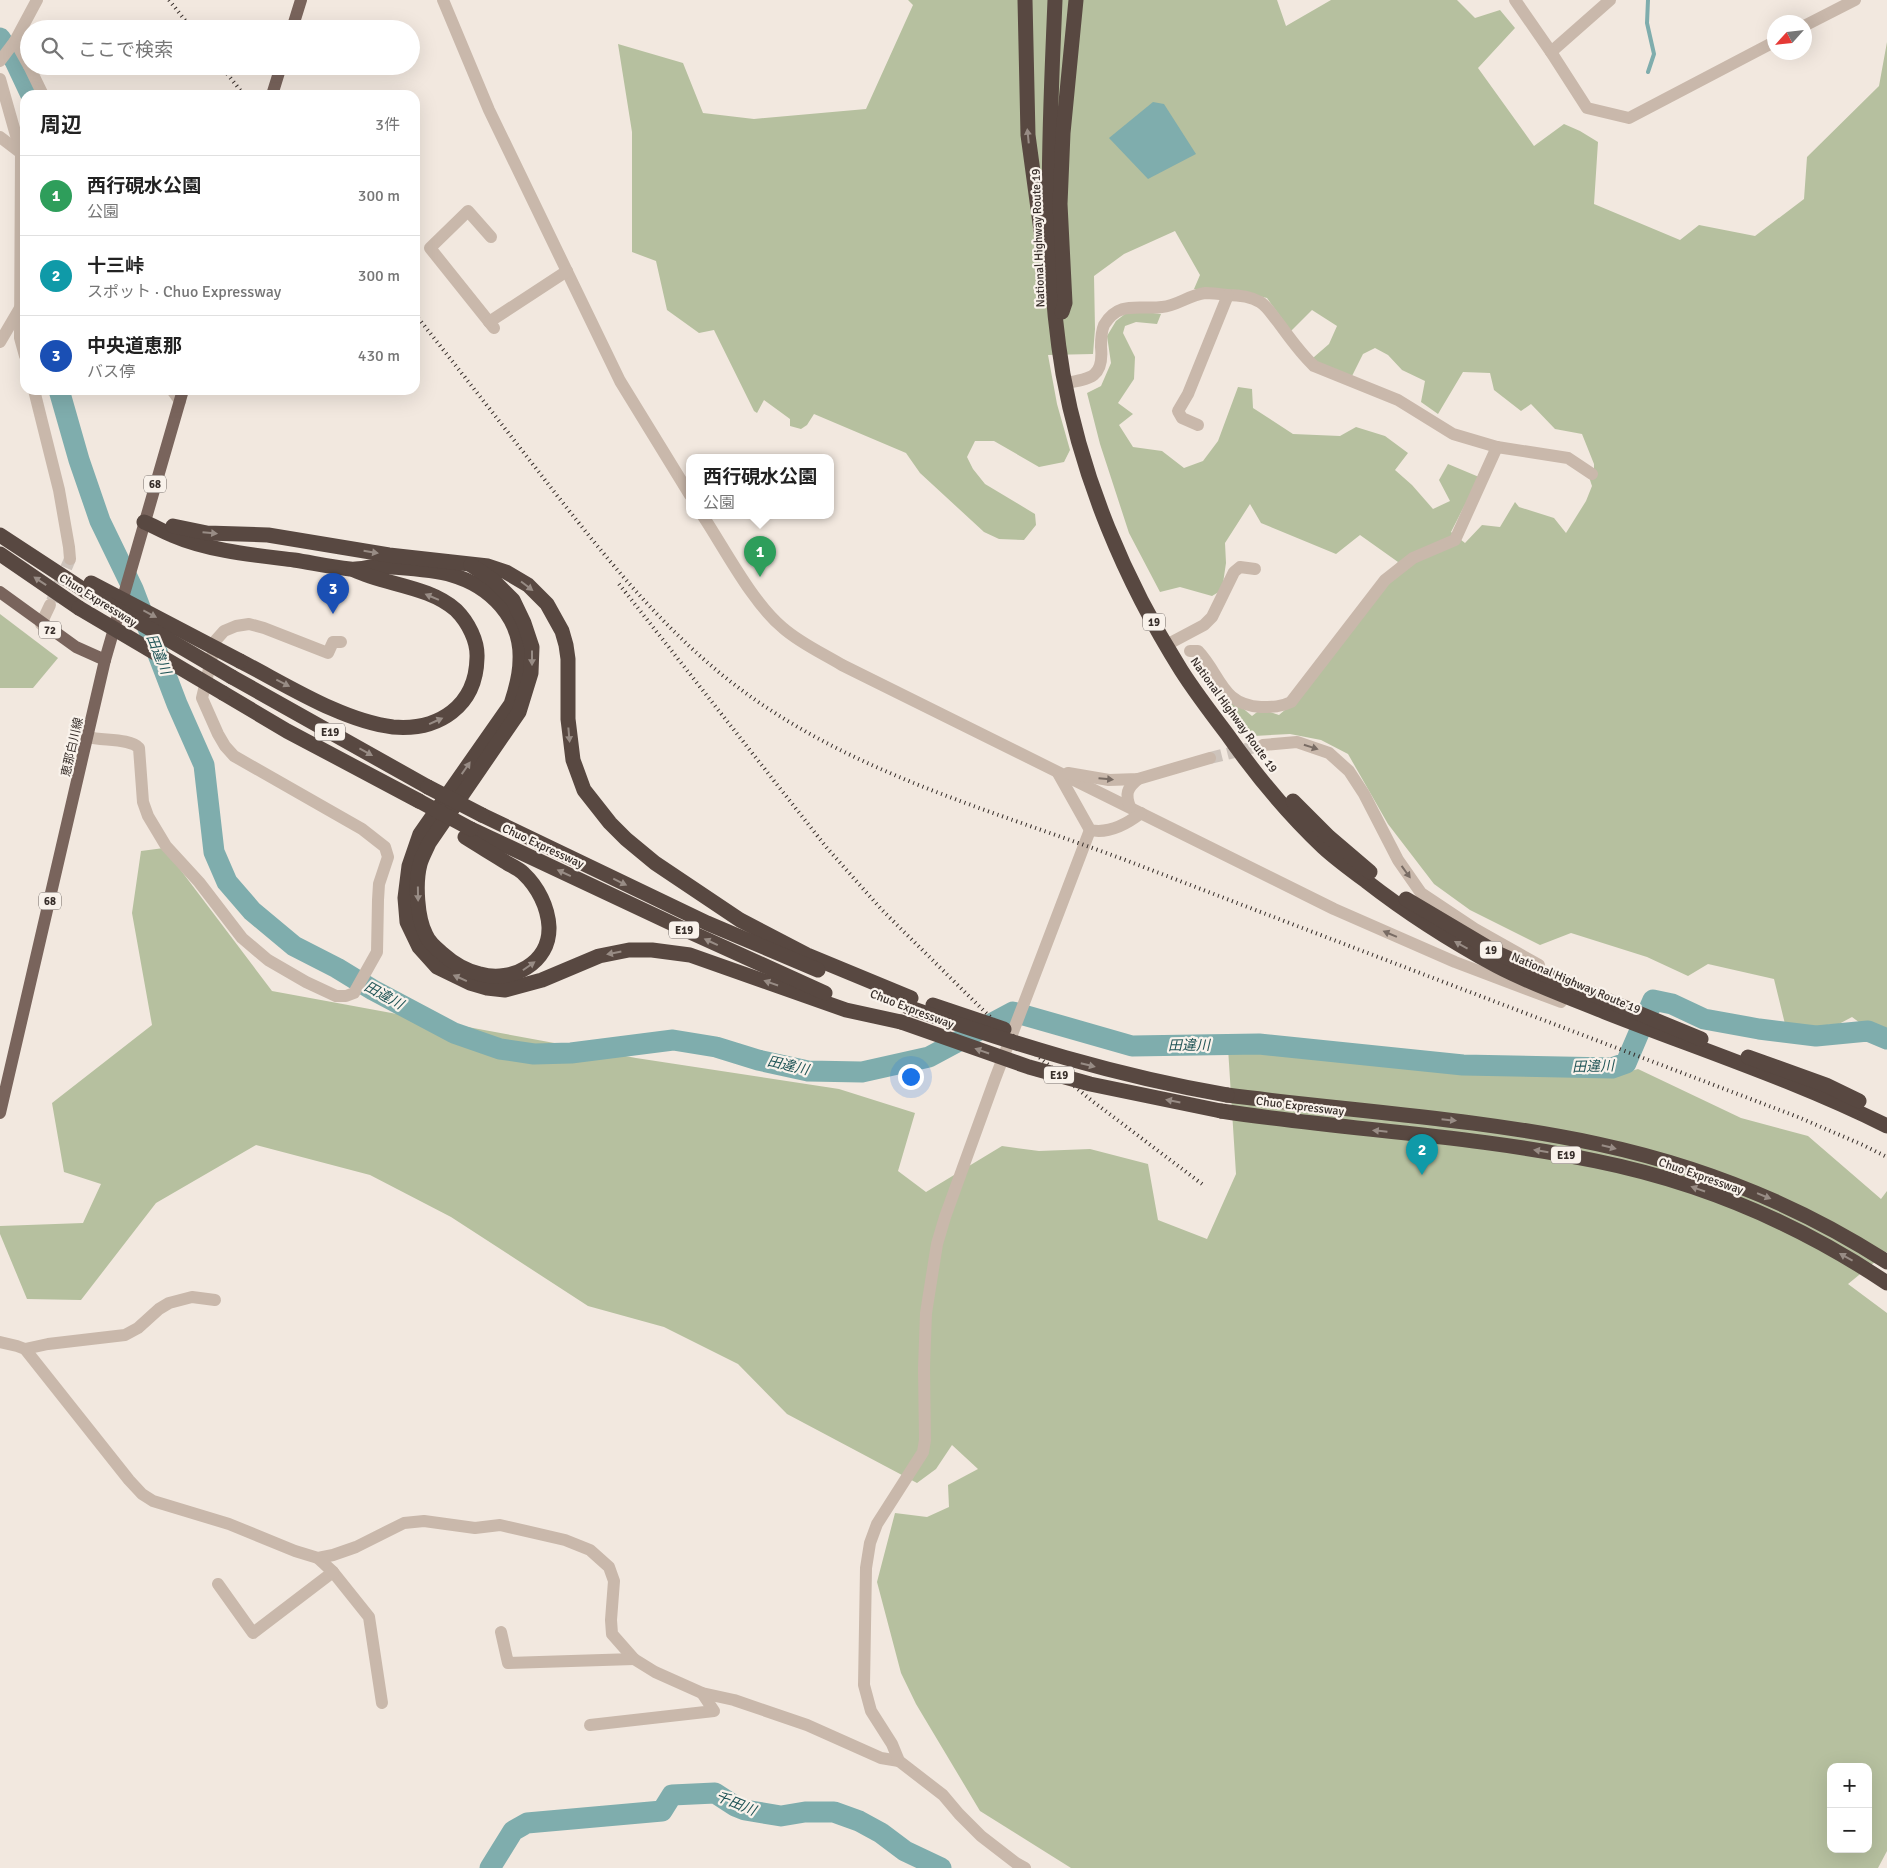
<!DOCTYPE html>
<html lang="ja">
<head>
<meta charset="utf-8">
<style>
	body { margin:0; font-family:Signika,"Noto Sans JP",sans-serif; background:#f6f6f6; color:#222 }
	.controls { position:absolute; right:15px; bottom:15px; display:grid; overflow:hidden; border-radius:10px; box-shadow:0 5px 20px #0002 }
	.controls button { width:45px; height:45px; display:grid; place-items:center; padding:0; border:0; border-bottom:1px solid #e0e0e0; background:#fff; color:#222; font:25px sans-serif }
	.compass { position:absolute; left:1767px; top:15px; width:45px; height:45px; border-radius:50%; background:#fff; box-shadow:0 5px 20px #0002; rotate:243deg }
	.you { position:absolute; left:910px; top:1076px; width:18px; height:18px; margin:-12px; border:4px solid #fff; border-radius:50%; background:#1a73e8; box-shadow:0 0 0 8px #1a73e833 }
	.badge { display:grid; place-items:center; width:32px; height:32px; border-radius:50%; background:#b45309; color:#fff; font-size:16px; font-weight:700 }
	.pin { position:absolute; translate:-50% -41px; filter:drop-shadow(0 1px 2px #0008) }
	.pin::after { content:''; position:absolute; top:26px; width:18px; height:15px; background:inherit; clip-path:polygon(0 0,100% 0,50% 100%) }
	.popup { position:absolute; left:686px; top:454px; width:148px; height:65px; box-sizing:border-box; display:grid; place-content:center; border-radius:10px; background:#fff; filter:drop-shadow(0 1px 4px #0005); font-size:16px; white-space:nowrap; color:#767676 }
	.popup b { font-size:19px; color:#222 }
	.popup::after { content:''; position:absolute; left:50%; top:100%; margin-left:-10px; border:10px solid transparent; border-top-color:#fff }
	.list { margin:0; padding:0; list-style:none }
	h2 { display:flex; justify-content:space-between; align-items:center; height:65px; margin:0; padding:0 20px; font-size:21px }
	h2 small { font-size:16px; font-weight:400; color:#767676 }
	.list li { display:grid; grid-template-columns:32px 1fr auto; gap:15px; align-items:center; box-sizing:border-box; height:80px; padding:0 20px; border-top:1px solid #e0e0e0 }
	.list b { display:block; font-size:19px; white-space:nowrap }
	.list p { margin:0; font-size:16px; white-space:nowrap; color:#767676 }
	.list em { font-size:16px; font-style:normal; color:#767676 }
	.icon { flex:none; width:28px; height:28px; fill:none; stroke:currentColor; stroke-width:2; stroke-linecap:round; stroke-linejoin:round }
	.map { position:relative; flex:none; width:1887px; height:1868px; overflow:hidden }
	.search { position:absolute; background:#fff; box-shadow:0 5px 20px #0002; left:20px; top:20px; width:400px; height:55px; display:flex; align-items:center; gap:12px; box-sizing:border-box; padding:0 18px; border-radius:28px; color:#767676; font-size:19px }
	.panel { position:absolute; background:#fff; box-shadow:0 5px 20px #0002; left:20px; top:90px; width:400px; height:305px; border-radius:15px }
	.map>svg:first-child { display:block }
	.green { fill:#b6c09f; fill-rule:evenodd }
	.water { fill:#7fadad }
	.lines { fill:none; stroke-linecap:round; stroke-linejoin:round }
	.stream { stroke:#7fadad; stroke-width:4 }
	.river { stroke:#7fadad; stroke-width:21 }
	.minor-tunnel { stroke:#cdc3bb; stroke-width:12; stroke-dasharray:12 6; stroke-linecap:butt }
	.minor { stroke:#c9b8ab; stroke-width:12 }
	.major { stroke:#79645c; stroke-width:12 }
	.highway { stroke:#584841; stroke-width:15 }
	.rail { stroke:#372e2a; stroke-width:4; stroke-dasharray:1 4; stroke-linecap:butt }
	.highway-bridge { stroke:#584841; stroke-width:15 }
	.oneway { fill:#988c85 }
	.oneway2 { fill:#796c64 }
	.labels { text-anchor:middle; stroke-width:4.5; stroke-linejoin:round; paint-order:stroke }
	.shield { fill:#f9f2eb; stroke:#716964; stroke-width:1 }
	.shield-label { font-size:11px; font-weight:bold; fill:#372e2a }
	.street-label { font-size:12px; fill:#372e2a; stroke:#f9f2eb }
	.water-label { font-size:14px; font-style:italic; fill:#215557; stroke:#f9f2eb }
</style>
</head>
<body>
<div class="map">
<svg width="1887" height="1868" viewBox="0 0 1887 1868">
	<rect width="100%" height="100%" fill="#f2e8df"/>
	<g class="green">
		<polygon points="908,0 1277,0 1286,26 1331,0 1457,0 1475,18 1500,10 1515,28 1478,68 1534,146 1564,124 1580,131 1598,142 1594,204 1680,240 1699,225 1755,236 1804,199 1807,157 1879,86 1887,42 1887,1043 1852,1017 1837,1025 1831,1024 1813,1029 1785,1024 1774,979 1708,964 1688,976 1647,957 1571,933 1540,945 1470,910 1434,884 1388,824 1348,754 1321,740 1290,734 1254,736 1230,712 1213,690 1219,688 1252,716 1261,709 1279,715 1293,703 1398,562 1360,535 1336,554 1261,523 1250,504 1225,543 1226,563 1222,590 1212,596 1180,587 1160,592 1129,533 1100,444 1087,393 1101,386 1111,363 1107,336 1116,321 1125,314 1137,311 1161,314 1157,324 1136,322 1125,326 1123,333 1135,357 1134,379 1118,403 1133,414 1119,425 1133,447 1162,451 1184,468 1203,461 1218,441 1238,387 1252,389 1253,408 1293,434 1340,436 1356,427 1385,436 1408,453 1395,470 1412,485 1433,509 1450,501 1439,480 1448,464 1479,477 1451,532 1465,543 1482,525 1500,527 1515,502 1519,507 1554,518 1566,533 1586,501 1592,486 1589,477 1594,471 1594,464 1582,434 1555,429 1531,404 1521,411 1494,390 1490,373 1463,372 1438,414 1421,402 1425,381 1402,370 1388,355 1375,348 1363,354 1351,378 1306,364 1329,344 1337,326 1312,310 1291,331 1267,298 1246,293 1194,289 1200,275 1175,231 1124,254 1094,276 1095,329 1093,354 1048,355 1057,404 1070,450 1064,462 1039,467 994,441 975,441 967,457 973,469 985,484 1035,514 1036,525 1024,540 999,539 984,532 920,473 906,453 814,414 807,425 801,429 790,426 790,419 764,400 757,413 754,411 714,330 699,333 667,310 656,261 632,252 632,132 618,44 683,63 703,113 754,119 866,109 913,5"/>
		<polygon points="0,614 58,658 33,688 0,688"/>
		<path d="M 164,848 L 272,991 L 636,1058 L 839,1089 L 915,1113 L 898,1171 L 926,1192 L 1002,1146 L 1039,1151 L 1090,1149 L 1148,1164 L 1158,1220 L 1207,1239 L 1236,1174 L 1228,1048 L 1293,1053 L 1466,1073 L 1617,1075 L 1638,1069 L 1741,1118 L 1808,1136 L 1881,1199 L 1887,1191 L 1887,1252 L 1848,1284 L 1887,1313 L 1887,1851 L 1878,1868 L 1071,1868 L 980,1811 L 916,1704 L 901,1673 L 877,1582 L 895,1513 L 927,1517 L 949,1507 L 948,1485 L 978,1469 L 952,1445 L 936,1469 L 917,1483 L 787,1414 L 738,1364 L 664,1327 L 588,1306 L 451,1217 L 370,1175 L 256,1145 L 156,1203 L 81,1300 L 27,1299 L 0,1234 L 0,1226 L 83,1223 L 101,1184 L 64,1172 L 52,1103 L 152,1025 L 132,913 L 141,851 ZM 1831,1767 L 1868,1767 L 1868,1849 L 1831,1849 Z"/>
	</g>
	<polygon class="water" points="1153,102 1164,104 1196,154 1148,179 1109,138"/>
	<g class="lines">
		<polyline class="stream" points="1648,0 1647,23 1654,54 1648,72"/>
		<g class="river">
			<polyline points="0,38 15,61 31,95"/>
			<polyline points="59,390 79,460 100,521 133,589 177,704 204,765 214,852 227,882 252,911 294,946 337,968 373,990 454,1033 500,1049 534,1054 571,1053 673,1040 716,1047 758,1060 808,1071 862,1072 929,1057 1013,1012 1132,1046 1259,1044 1463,1065 1612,1068 1626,1063 1653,1000 1672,1004 1704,1019 1759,1029 1816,1036 1868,1031 1887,1039"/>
			<polyline points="490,1868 513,1831 527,1823 662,1811 672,1795 715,1793 735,1806 745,1810 781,1816 805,1812 834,1812 859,1821 881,1833 905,1851 941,1868"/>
		</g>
		<g class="minor-tunnel">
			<polyline points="52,601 70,559"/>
			<polyline points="1210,758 1263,745"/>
		</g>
		<g class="minor">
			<polyline points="443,0 489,110 620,381 690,495"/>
			<polyline points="1515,0 1551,52 1610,0"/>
			<polyline points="1804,26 1855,0"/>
			<polyline points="15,41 29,66"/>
			<polyline points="1551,52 1587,108 1629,118 1774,42"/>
			<polyline points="0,61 15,41 37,0"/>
			<polyline points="29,66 43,95"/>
			<polyline points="0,79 21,153 20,338 25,356"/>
			<polyline points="0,137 21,153"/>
			<polyline points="491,237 468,211 430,248 494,328"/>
			<polyline points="489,322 567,271"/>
			<polyline points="0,342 20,308"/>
			<path d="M 1065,383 C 1091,379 1104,377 1101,347 C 1101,340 1101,332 1104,325 C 1119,300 1139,310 1162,307 C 1177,306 1189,295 1205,293 C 1212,293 1220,294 1227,295 C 1239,295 1250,296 1260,302 C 1267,306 1273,316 1278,322 C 1289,337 1300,353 1314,366 L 1398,400 L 1453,434 L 1497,447 L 1568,458 L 1592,474"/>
			<polyline points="34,390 59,490 69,547 70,559"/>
			<polyline points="172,390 180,401"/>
			<polyline points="1198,425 1182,418 1178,411 1188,394 1228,295"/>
			<path d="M 703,516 C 726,551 752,602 783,628 C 800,643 822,653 842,665 L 1334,909 L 1455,962 L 1561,1002"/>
			<polyline points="41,624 50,605"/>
			<polyline points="1172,642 1204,625 1212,617 1234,572 1240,567 1255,569"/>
			<path d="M 1190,651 L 1198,651 C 1221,675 1221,705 1261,707 C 1273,707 1281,707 1291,702 L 1385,580 L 1413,558 L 1455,540 L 1497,447"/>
			<path d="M 88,737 C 102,741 130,738 139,748 L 143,802 L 148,816 L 166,846 L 199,882 L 242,938 L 268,960 L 306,982 L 336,996 L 346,996 L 354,993 L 377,952 L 378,900 L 379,884 L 388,857 L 385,847 L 362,829 L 234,756 L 225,746 L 218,734 L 202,698 L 216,640 L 224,631 L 236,626 L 249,624 L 264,628 L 328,653 L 333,642 L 341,642"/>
			<polyline points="1263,745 1297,742 1329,753 1349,771 1364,794 1398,860 1421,893 1475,929 1539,965"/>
			<path d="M 1058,773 L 1090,830 C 1109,834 1127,824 1141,813"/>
			<polyline points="1068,773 1109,780 1138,779 1210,758"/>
			<path d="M 1130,807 C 1125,794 1127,788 1138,779"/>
			<polyline points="0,1342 17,1346 25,1349 129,1480 142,1494 153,1501 229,1524 295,1551 318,1558 333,1555 356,1547 404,1523 424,1521 475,1528 500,1525 565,1540 590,1550 609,1567 614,1581 611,1620 612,1634 634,1659 655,1672 702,1693 734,1700 807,1725 881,1758 899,1761"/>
			<polyline points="25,1349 48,1344 125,1335 138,1328 159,1309 169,1303 192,1297 215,1300"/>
			<polyline points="318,1558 333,1572 369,1617 382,1703"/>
			<polyline points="218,1584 253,1633 333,1572"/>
			<polyline points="501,1632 508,1663 634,1659"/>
			<polyline points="590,1725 714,1711 702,1693"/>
			<polyline points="1025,1868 1016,1863 981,1836 959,1814 943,1795 899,1761 892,1744 871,1711 864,1685 866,1568 870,1543 877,1524 923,1452 925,1440 924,1368 926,1313 937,1244 945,1217 995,1079 1090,830"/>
		</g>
		<g class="major">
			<polyline points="292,29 301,0"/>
			<polyline points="272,95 281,66"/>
			<polyline points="0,592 76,647 105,660"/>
			<polyline points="0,1113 105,660 183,390"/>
		</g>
		<g class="highway">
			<polyline points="1025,0 1028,135 1042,238"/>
			<path d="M 1055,0 C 1050,124 1042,251 1063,374 C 1082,479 1125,581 1181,670 C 1195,692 1211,713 1227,734 C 1255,774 1287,813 1323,847 C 1336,859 1351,870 1366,881 C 1407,913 1451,941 1497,966 C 1531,984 1569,997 1605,1012 C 1699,1049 1797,1081 1887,1126"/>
			<polyline points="1062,312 1065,303 1060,204 1063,133 1076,0"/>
			<path d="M 144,522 C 154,526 162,531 172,535 C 209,551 254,555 294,560 C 313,563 331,567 350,569 C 360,570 370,566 380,566 C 401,568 432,569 452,575 C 490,586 522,618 520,660 C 520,675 516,689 511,704 L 420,834 L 409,866 L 405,898 L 407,922 L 419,947 L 437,967 L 470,983 L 487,988 L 505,990 L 542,980 L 599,956 L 629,950 L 652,950 L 690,955 L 846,1010 L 901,1022"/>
			<polyline points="173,526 207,533 268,535 389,555 488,566 506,572 528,585 547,604 562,631 566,645 568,659 568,719 573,760 584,790 610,823 626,839 655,863 740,920 807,955 911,998"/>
			<polyline points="0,535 87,592"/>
			<polyline points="0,554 79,608"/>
			<path d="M 240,661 C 285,684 342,721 393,727 C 439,731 476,706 477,658 C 478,641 468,622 456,610 C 429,586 386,585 354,570"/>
			<polyline points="232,677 428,787"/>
			<polyline points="223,693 287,731 419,801"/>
			<polyline points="1293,801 1329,837 1370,872"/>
			<polyline points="482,815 707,923 818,970"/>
			<polyline points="471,829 690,932 825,993"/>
			<path d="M 465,837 C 479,846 493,854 507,863 C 512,866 519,869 523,873 C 538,887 548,907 549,927 C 550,963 512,983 480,974 C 467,971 453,963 443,954 C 437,949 429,943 426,935 C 417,918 415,883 420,864 C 422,857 426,850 429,843 L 519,712 L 531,673 L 532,647 L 524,623 L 513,600 L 493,580 L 471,565"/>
			<polyline points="1406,899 1497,953 1534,970 1701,1039"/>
			<polyline points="1748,1057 1826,1085 1859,1101"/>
			<path d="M 1227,1095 C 1350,1111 1476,1118 1598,1144 C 1700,1166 1799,1205 1887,1262"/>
			<path d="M 1221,1111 C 1345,1130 1472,1135 1596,1161 C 1700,1182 1799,1224 1887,1283"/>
		</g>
		<g class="rail">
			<polyline points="169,0 192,29"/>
			<polyline points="221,66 244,95"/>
			<path d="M 415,314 C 461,372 507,431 552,489 C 607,559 661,627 731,682 C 848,773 992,810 1128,861 C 1351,947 1575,1032 1798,1117 L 1863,1145 L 1887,1157"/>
			<polyline points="619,584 827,848 882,910 988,1015 1091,1100 1202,1184"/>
		</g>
		<g class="highway-bridge">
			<polyline points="91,583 240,661"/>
			<polyline points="91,594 232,677"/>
			<polyline points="79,608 223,693"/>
			<polyline points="428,787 482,815"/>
			<polyline points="419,801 471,829"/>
			<polyline points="933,1005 1004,1029"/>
			<path d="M 908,1007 C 1013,1044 1117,1076 1227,1095"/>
			<polyline points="901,1022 1029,1067 1090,1084 1221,1111"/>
		</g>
	</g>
	<defs><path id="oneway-solid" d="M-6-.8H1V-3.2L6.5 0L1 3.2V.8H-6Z" transform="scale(1.25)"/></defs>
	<g class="oneway">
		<use href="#oneway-solid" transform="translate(1028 136) rotate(-96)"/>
		<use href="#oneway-solid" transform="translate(210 533) rotate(5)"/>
		<use href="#oneway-solid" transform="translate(371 552) rotate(9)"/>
		<use href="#oneway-solid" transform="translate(40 581) rotate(-146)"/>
		<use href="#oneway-solid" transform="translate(527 586) rotate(37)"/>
		<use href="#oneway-solid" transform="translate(432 597) rotate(-157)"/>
		<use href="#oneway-solid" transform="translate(150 614) rotate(28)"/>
		<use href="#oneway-solid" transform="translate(532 658) rotate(90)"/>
		<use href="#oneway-solid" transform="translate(283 683) rotate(27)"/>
		<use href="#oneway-solid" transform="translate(436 721) rotate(-24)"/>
		<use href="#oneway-solid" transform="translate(569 735) rotate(85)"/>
		<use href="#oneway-solid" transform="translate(366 752) rotate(29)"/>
		<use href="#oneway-solid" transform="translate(466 768) rotate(-55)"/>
		<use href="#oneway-solid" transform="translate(564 873) rotate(-155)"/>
		<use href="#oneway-solid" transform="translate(620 882) rotate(26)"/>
		<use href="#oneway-solid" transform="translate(418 894) rotate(89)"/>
		<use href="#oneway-solid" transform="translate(711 942) rotate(-155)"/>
		<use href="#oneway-solid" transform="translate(1461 945) rotate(-151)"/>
		<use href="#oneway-solid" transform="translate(614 953) rotate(169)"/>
		<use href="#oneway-solid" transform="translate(529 966) rotate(-35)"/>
		<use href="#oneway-solid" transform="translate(460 978) rotate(-156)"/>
		<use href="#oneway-solid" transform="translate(771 983) rotate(-161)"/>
		<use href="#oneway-solid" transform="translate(982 1051) rotate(-161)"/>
		<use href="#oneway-solid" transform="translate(1088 1065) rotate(14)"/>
		<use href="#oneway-solid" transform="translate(1173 1101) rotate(-169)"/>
		<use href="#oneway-solid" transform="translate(1449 1120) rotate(6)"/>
		<use href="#oneway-solid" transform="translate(1380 1131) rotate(-174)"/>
		<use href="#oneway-solid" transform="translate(1609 1147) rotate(14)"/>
		<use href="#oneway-solid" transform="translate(1541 1151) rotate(-171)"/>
		<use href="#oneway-solid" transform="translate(1698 1189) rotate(-161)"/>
		<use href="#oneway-solid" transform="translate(1764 1196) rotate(22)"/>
		<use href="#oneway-solid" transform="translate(1846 1257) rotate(-151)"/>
	</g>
	<g class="oneway2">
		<use href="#oneway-solid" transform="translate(1311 747) rotate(18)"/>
		<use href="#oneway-solid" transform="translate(1106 779) rotate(5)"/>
		<use href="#oneway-solid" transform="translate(1406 872) rotate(54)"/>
		<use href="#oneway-solid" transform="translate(1390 934) rotate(-157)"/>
	</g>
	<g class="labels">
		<g class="shield">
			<rect x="144" y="475.5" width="22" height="17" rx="4"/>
			<rect x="1143" y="613.5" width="22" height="17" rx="4"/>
			<rect x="39" y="621.5" width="22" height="17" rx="4"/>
			<rect x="315" y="723.5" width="30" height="17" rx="4"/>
			<rect x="39" y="892.5" width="22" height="17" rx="4"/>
			<rect x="669" y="921.5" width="30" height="17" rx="4"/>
			<rect x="1480" y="941.5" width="22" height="17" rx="4"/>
			<rect x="1044" y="1066.5" width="30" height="17" rx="4"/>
			<rect x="1551" y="1146.5" width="30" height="17" rx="4"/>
		</g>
		<g class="shield-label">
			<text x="155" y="488">68</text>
			<text x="1154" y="626">19</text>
			<text x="50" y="634">72</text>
			<text x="330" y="736">E19</text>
			<text x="50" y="905">68</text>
			<text x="684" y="934">E19</text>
			<text x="1491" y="954">19</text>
			<text x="1059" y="1079">E19</text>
			<text x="1566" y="1159">E19</text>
		</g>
		<g class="street-label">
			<text transform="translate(1038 238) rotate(-92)" y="4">National Highway Route 19</text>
			<text transform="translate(98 600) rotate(32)" y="4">Chuo Expressway</text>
			<text transform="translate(1234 715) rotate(54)" y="4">National Highway Route 19</text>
			<text transform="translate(72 747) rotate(-77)" y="4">恵那白川線</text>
			<text transform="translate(543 846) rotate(25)" y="4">Chuo Expressway</text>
			<text transform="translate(1576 983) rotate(23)" y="4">National Highway Route 19</text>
			<text transform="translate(912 1009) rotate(21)" y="4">Chuo Expressway</text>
			<text transform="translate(1300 1106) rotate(7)" y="4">Chuo Expressway</text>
			<text transform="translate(1701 1176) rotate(19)" y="4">Chuo Expressway</text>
		</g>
		<g class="water-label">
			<text transform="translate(159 654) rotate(68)" y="5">田違川</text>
			<text transform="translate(384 995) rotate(29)" y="5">田違川</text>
			<text transform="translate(1189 1045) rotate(-1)" y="5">田違川</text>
			<text transform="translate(788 1065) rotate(13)" y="5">田違川</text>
			<text transform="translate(1593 1066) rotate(-2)" y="5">田違川</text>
			<text transform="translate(736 1803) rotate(22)" y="5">千田川</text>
		</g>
	</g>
</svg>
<div class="controls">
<button>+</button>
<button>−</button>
</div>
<svg class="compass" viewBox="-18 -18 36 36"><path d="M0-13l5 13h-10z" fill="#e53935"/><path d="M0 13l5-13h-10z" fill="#767676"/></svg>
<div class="you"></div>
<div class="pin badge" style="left:760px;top:577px;background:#2e9e5b">1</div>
<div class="popup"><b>西行硯水公園</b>公園</div>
<div class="pin badge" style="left:1422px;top:1175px;background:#0f9aa8">2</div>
<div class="pin badge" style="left:333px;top:614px;background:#1a4fb4">3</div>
<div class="search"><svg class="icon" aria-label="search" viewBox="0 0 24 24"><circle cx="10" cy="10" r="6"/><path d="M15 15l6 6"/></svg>ここで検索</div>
<section class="panel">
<h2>周辺<small>3件</small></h2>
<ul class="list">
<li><span class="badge" style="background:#2e9e5b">1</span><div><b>西行硯水公園</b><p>公園</p></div><em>300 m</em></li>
<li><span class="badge" style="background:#0f9aa8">2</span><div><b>十三峠</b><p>スポット · Chuo Expressway</p></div><em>300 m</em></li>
<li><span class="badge" style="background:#1a4fb4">3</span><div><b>中央道恵那</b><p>バス停</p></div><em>430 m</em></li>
</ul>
</section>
</div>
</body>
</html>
